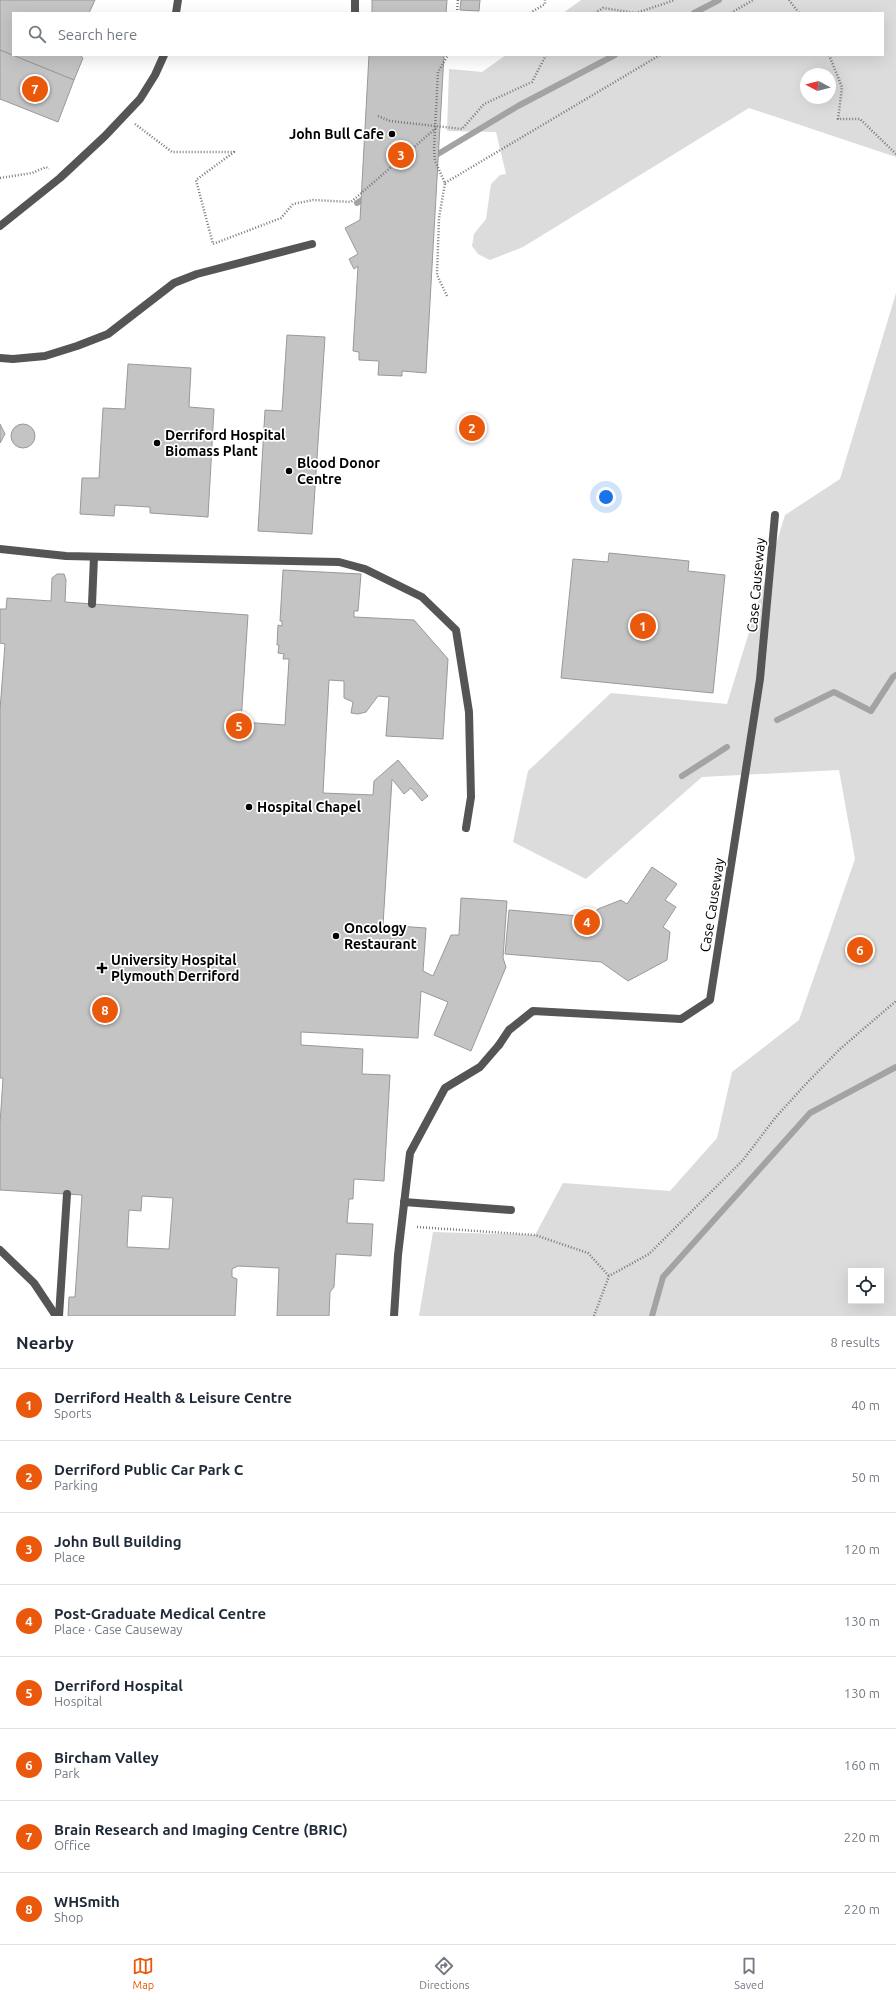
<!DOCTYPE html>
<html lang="en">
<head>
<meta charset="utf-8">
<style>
	body { margin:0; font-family:Ubuntu,sans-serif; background:#f6f6f7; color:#1f2937 }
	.controls { position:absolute; right:12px; bottom:12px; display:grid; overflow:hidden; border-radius:0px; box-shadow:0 4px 16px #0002 }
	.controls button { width:36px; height:36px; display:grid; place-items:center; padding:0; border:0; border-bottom:1px solid #e0e1e3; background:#fff; color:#1f2937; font:20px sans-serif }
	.compass { position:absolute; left:800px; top:68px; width:36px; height:36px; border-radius:50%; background:#fff; box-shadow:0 4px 16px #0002; rotate:277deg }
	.you { position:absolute; left:606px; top:497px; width:14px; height:14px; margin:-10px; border:3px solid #fff; border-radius:50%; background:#1a73e8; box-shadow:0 0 0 6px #1a73e833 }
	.badge { display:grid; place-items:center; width:26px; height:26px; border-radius:50%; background:#ea580c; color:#fff; font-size:13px; font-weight:700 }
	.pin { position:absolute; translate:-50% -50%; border:2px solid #fff; box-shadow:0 1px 4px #0006 }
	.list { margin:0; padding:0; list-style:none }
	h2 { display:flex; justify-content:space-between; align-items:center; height:52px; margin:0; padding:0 16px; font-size:17px }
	h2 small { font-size:13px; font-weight:400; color:#747a83 }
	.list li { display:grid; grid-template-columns:26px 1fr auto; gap:12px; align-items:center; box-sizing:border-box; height:72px; padding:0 16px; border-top:1px solid #e0e1e3 }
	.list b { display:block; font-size:15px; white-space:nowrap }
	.list p { margin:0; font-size:13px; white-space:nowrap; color:#747a83 }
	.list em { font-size:13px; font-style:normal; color:#747a83 }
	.icon { flex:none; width:22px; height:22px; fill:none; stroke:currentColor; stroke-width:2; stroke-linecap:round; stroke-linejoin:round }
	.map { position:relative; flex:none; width:896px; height:1316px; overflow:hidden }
	.search { position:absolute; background:#fff; box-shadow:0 4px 16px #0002; left:12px; right:12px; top:12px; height:44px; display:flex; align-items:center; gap:10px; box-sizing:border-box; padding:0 14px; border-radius:0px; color:#747a83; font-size:15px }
	.sheet { height:628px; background:#fff }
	nav { display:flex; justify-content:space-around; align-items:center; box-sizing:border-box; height:56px; border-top:1px solid #e0e1e3; background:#fff; font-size:11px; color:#747a83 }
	nav a { display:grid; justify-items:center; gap:2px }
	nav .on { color:#ea580c }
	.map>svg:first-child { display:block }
	.green { fill:#dcdcdc; fill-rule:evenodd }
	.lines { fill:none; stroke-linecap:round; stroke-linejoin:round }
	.stream { stroke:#a3a3a3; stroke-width:6 }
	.building { fill:#c4c4c4; stroke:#999; fill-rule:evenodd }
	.path { stroke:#777; stroke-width:2.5; stroke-dasharray:1 2; stroke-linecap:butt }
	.lane { stroke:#555; stroke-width:8 }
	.street { stroke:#555; stroke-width:8 }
	.poi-dot { fill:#000; stroke:#fff; stroke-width:1.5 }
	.labels { text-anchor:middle; stroke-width:3.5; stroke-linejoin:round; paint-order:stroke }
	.poi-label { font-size:14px; font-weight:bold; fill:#000; stroke:#fff; text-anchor:start }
	.street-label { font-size:14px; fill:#000; stroke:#fff }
</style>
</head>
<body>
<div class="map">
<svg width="896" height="1316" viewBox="0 0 896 1316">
	<rect width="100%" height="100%" fill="#fff"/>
	<g class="green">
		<path d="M 581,0 L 896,0 L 896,157 L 749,108 L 523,247 L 490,260 L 478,254 L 472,246 L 474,234 L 486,219 L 491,184 L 500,175 L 506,174 L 496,132 L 447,131 L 449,69 L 482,72 L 506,55 L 883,55 L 883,13 L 563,13 ZM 806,74 L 830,74 L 830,98 L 806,98 Z"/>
		<path d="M 896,293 L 896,1316 L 419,1316 L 433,1232 L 535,1235 L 563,1183 L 670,1191 L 717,1138 L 732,1072 L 799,1020 L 855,859 L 839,770 L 702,777 L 586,879 L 513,842 L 528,771 L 611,693 L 727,704 L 785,515 L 840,479 ZM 851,1271 L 881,1271 L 881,1301 L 851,1301 Z"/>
	</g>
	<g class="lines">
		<g class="stream">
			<polyline points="694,13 719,0"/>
			<polyline points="433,157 518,106 615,55"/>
			<polyline points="357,203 368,196"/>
			<polyline points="777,720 834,692 871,711 893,677 896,675"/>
			<polyline points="682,776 727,747"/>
			<polyline points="652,1316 663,1277 810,1113 896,1067"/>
		</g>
	</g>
	<g class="building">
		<polygon points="0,0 95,0 89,13 13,13 13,55 80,55 83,58 74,80 0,50"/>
		<polygon points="372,0 447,0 446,13 372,13"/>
		<polygon points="461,0 480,0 479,11 460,10"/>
		<polygon points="0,50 74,80 58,122 0,99"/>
		<polygon points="369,55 444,55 426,373 402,371 402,376 378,375 379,361 359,360 359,352 353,351 358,266 354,269 349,259 358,254 345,228 360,220"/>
		<polygon points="287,335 325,337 312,534 258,531 265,410 282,411"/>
		<polygon points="128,364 191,368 189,407 214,409 208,517 150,513 150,507 115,505 114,516 80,514 82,478 99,478 103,408 125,409"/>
		<circle cx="23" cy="436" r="12"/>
		<polygon points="0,424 5,434 0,443"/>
		<polygon points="609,553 689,561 688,571 725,575 713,693 561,678 573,559 608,562"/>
		<path d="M 283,570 L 361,574 L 358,611 L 354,611 L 354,617 L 414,620 L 448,659 L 443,739 L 386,736 L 389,697 L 378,696 L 366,712 L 358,714 L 351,713 L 353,702 L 344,698 L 344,681 L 329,680 L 323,793 L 373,795 L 374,781 L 398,760 L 428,796 L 422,801 L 411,788 L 404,794 L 392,779 L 383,925 L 426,928 L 423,971 L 433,976 L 451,935 L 459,935 L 461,898 L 507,901 L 503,958 L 506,967 L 471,1051 L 434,1035 L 448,1002 L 421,991 L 418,1038 L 301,1032 L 301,1045 L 363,1049 L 362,1074 L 390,1075 L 384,1181 L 354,1179 L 353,1199 L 349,1199 L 347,1223 L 373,1224 L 371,1256 L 336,1254 L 334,1287 L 330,1292 L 329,1316 L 277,1316 L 279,1268 L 238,1266 L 232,1269 L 232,1277 L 237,1279 L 235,1316 L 68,1316 L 69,1297 L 75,1297 L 82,1195 L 0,1190 L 0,1124 L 3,1078 L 0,1078 L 0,710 L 5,644 L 0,643 L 0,609 L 6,609 L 7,598 L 51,601 L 52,578 L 57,574 L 64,574 L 66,580 L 65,602 L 248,615 L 241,722 L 285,725 L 289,659 L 283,659 L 284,654 L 278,653 L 279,645 L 277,645 L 278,625 L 282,626 L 282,621 L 280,621 ZM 142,1196 L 173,1198 L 169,1249 L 127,1247 L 129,1210 L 141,1211 Z"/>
		<polygon points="652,867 677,884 665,900 676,907 663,927 670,932 667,960 628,981 601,962 505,954 509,910 591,917 598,909 621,900 627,904"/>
	</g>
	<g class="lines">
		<g class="path">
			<polyline points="789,0 799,13"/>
			<polyline points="457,13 458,0"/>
			<polyline points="530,13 545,4 545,0"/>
			<polyline points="595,13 603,8 636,13 675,0"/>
			<polyline points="731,13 753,0"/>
			<polyline points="829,55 842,87 838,119 860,119 896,154"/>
			<polyline points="378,116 390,121 462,129 484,104 532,82 546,55"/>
			<polyline points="135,124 172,152 234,152 196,180 213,244 281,218 293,204 313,200 351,202 436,128"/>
			<polyline points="0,178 32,173 46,167 49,169"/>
			<polyline points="445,183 660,55"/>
			<polyline points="447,296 437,275 439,218 445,183 435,161 434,149 438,72 448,55"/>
			<polyline points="417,1227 535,1235 588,1253 609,1276"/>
			<polyline points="594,1316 609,1276 649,1254 743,1160 775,1118 804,1086 840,1049 896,1001"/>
		</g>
		<g class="lane">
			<polyline points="176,13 178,0"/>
			<polyline points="355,13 355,0"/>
			<polyline points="0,226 60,178 105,136 140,99 155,75 164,55"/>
			<polyline points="0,358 13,359 45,356 77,346 108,334 174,283 197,274 312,244"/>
			<polyline points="92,604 94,557"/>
			<polyline points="499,1045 509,1030 533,1011 681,1019 710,1000 760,679 775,515"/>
			<polyline points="404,1202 511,1210"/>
			<polyline points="0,1250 34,1283 56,1316"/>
			<polyline points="59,1316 67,1194"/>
		</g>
		<g class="street">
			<polyline points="0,549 66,556 339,562 365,569 422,597 456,630 469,712 471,797 466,828"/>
			<polyline points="394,1316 398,1255 410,1153 445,1088 480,1067 499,1045"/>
		</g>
	</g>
	<g class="poi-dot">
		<circle cx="392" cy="134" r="4"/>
		<circle cx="157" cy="443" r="4"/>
		<circle cx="289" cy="471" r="4"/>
		<circle cx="249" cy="807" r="4"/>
		<circle cx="336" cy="936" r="4"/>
		<path d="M100 962h4v4h4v4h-4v4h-4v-4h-4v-4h4z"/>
	</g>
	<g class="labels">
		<g class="poi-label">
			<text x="384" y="139" text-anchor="end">John Bull Cafe</text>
			<text x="165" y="440">Derriford Hospital<tspan x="165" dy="16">Biomass Plant</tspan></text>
			<text x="297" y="468">Blood Donor<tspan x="297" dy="16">Centre</tspan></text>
			<text x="257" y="812">Hospital Chapel</text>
			<text x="344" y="933">Oncology<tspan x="344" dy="16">Restaurant</tspan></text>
			<text x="111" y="965">University Hospital<tspan x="111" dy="16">Plymouth Derriford</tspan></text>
		</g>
		<g class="street-label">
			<text transform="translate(756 585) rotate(-85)" y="5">Case Causeway</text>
			<text transform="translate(712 905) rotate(-81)" y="5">Case Causeway</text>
		</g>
	</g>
</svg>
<div class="controls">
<button><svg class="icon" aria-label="locate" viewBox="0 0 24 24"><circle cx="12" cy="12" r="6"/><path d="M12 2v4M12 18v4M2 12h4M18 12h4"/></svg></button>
</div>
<svg class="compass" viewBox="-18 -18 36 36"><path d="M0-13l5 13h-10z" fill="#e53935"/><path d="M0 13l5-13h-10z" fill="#747a83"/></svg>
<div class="you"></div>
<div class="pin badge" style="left:643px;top:626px">1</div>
<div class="pin badge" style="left:472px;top:428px">2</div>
<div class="pin badge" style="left:401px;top:155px">3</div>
<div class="pin badge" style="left:587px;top:922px">4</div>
<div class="pin badge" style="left:239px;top:726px">5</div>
<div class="pin badge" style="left:860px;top:950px">6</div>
<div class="pin badge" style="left:35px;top:89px">7</div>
<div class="pin badge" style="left:105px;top:1010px">8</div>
<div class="search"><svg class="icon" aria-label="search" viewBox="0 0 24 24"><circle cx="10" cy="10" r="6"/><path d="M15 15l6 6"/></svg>Search here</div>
</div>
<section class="sheet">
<h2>Nearby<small>8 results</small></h2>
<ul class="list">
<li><span class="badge">1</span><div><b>Derriford Health &amp; Leisure Centre</b><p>Sports</p></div><em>40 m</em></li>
<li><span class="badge">2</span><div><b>Derriford Public Car Park C</b><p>Parking</p></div><em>50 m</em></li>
<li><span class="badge">3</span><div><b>John Bull Building</b><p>Place</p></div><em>120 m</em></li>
<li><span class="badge">4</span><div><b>Post-Graduate Medical Centre</b><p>Place · Case Causeway</p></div><em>130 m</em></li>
<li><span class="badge">5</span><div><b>Derriford Hospital</b><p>Hospital</p></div><em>130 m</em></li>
<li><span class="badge">6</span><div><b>Bircham Valley</b><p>Park</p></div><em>160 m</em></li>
<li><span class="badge">7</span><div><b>Brain Research and Imaging Centre (BRIC)</b><p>Office</p></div><em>220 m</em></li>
<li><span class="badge">8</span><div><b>WHSmith</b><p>Shop</p></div><em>220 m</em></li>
</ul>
</section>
<nav>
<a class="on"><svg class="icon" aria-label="map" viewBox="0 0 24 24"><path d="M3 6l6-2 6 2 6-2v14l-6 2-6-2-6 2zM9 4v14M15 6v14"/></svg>Map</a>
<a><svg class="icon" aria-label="directions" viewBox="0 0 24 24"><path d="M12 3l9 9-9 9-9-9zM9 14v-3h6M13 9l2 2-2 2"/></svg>Directions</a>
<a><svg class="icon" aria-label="saved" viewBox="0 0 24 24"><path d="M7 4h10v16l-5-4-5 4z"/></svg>Saved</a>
</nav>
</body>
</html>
